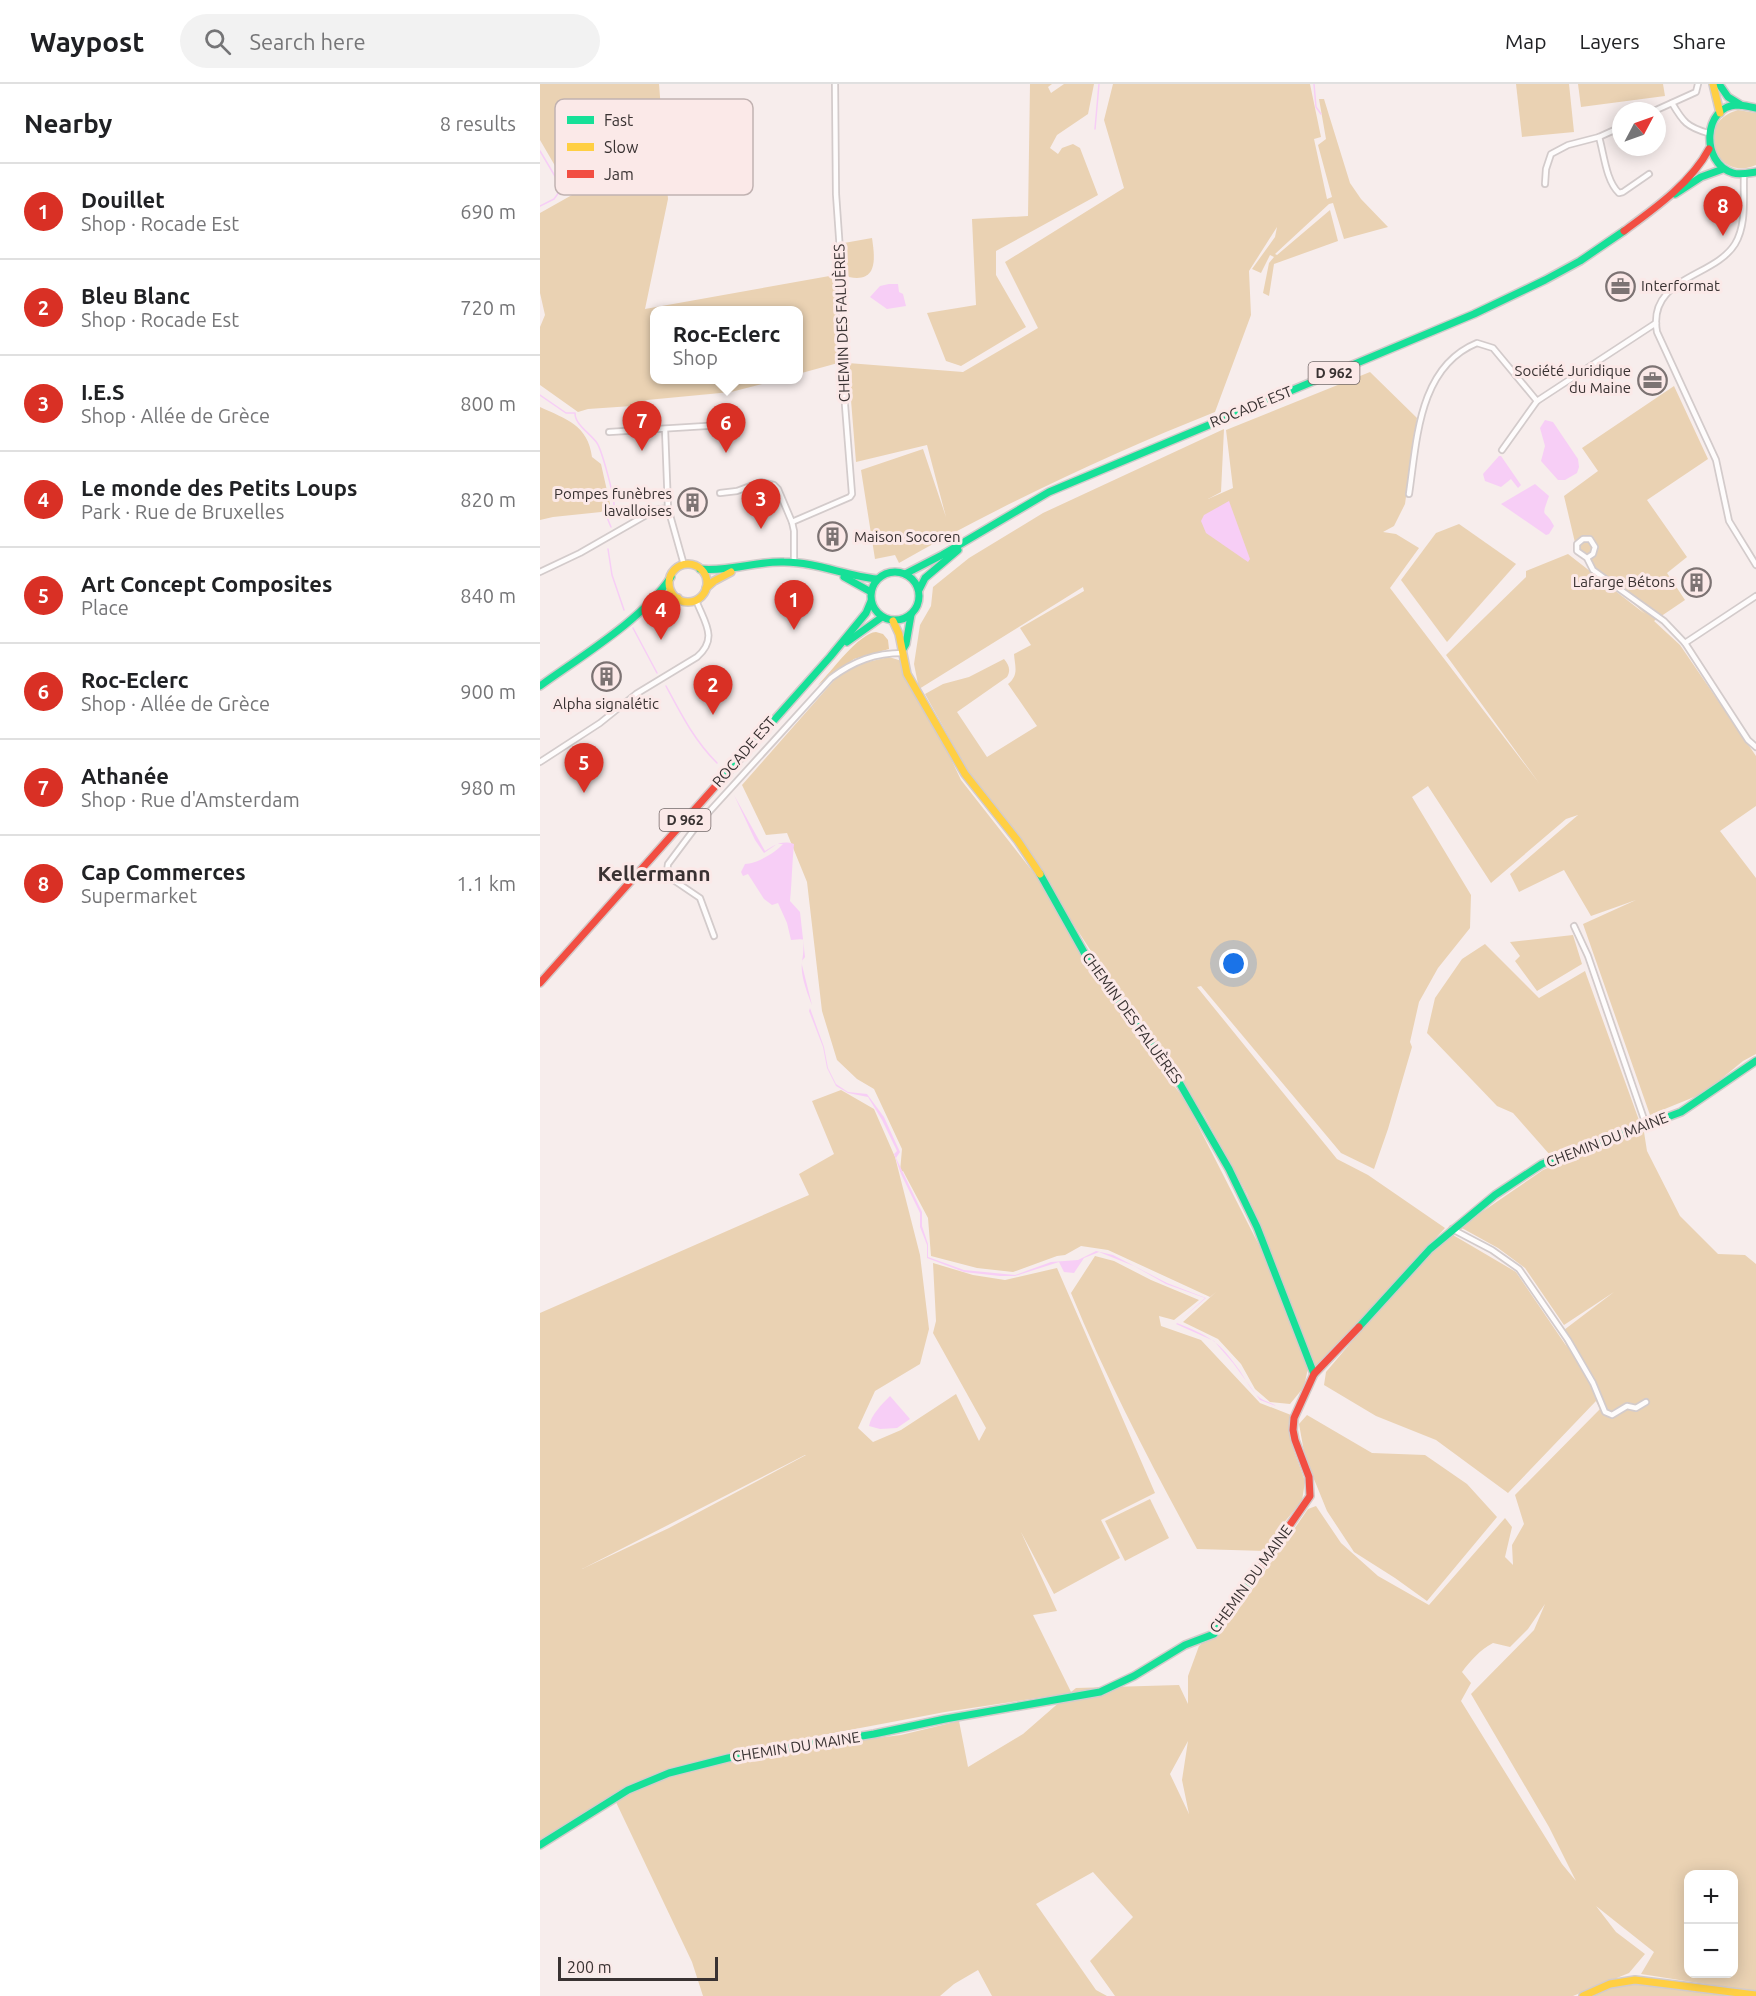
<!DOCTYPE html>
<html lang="en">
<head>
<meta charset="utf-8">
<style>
	body { margin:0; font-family:Ubuntu,sans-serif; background:#f2f2f2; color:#202124 }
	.controls { position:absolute; right:18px; bottom:18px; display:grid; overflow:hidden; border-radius:12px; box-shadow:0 3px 15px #0003 }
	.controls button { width:54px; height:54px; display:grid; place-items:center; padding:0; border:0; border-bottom:2px solid #e0e0e0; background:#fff; color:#202124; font:30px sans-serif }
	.compass { position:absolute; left:1072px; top:18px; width:54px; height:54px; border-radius:50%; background:#fff; box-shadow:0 3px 15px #0003; rotate:49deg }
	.scale { position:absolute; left:18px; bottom:15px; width:160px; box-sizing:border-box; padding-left:6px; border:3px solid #393232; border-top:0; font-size:16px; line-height:21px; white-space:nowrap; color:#393232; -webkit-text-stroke:4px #fbe9e8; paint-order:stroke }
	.you { position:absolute; left:694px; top:880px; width:21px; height:21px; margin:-15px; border:4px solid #fff; border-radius:50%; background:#1a73e8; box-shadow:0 0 0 9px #1a73e833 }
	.badge { display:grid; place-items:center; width:39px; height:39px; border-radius:50%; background:#d93025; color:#fff; font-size:20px; font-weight:700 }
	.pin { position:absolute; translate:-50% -50px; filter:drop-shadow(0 2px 3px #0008) }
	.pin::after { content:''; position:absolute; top:32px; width:21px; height:18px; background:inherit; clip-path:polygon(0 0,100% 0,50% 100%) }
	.popup { position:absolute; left:110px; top:222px; width:153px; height:78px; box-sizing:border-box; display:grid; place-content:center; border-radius:12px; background:#fff; filter:drop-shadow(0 2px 4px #0005); font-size:20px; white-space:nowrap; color:#757577 }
	.popup b { font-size:22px; color:#202124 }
	.popup::after { content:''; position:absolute; left:50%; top:100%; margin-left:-12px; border:12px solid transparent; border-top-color:#fff }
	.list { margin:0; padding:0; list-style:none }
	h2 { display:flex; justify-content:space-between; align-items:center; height:78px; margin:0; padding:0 24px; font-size:26px }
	h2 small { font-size:20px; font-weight:400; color:#757577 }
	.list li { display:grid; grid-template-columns:39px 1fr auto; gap:18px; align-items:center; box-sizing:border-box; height:96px; padding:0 24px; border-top:2px solid #e0e0e0 }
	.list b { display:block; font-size:22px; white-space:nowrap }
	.list p { margin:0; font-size:20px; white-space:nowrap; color:#757577 }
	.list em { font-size:20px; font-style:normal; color:#757577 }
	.icon { flex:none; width:33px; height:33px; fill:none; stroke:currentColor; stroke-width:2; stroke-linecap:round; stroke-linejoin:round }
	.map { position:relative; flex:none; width:1216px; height:1912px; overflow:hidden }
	header { display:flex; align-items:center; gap:36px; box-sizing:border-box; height:84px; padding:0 30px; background:#fff; border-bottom:2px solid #e0e0e0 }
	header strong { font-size:28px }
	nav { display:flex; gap:33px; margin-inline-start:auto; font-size:21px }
	.search { width:420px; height:54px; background:#f2f2f2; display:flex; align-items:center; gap:15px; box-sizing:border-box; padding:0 21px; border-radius:33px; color:#757577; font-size:22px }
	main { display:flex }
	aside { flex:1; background:#fff }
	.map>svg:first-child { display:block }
	.green { fill:#ead2b3; fill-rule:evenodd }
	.forest { fill:#e9cda8 }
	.water { fill:#f7cef6 }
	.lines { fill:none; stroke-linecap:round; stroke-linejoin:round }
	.stream { stroke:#f7cef6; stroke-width:1.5 }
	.street-casing { stroke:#d3cbcb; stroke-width:8 }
	.fast-casing { stroke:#d3cbcb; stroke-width:10 }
	.slow-casing { stroke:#d3cbcb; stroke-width:10 }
	.jam-casing { stroke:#d3cbcb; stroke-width:10 }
	.street { stroke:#fefcfc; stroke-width:4.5 }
	.fast { stroke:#16e098; stroke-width:7 }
	.slow { stroke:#ffcf43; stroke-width:7 }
	.jam { stroke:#f24e42; stroke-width:7 }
	.labels { text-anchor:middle; stroke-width:6; stroke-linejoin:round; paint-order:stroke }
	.shield { fill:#fbe9e8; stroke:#736969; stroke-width:1.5 }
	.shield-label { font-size:14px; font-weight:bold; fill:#393232 }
	.poi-label { font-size:15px; fill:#393232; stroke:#fbe9e8; text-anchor:end }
	.street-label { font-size:15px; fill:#393232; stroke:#fbe9e8 }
	.district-label { font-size:21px; font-weight:bold; fill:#393232; stroke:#fbe9e8 }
	.key { fill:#fbe9e8; stroke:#c1b2b1; stroke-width:1.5 }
	.key-label { font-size:16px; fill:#393232 }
</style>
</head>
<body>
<header>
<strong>Waypost</strong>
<div class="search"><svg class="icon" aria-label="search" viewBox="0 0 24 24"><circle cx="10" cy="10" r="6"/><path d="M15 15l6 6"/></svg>Search here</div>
<nav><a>Map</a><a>Layers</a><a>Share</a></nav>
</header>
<main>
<aside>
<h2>Nearby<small>8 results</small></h2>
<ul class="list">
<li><span class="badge">1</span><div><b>Douillet</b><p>Shop · Rocade Est</p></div><em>690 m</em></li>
<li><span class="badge">2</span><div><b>Bleu Blanc</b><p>Shop · Rocade Est</p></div><em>720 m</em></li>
<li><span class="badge">3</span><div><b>I.E.S</b><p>Shop · Allée de Grèce</p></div><em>800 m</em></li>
<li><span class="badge">4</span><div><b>Le monde des Petits Loups</b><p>Park · Rue de Bruxelles</p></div><em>820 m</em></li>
<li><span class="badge">5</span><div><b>Art Concept Composites</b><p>Place</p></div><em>840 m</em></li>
<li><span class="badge">6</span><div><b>Roc-Eclerc</b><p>Shop · Allée de Grèce</p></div><em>900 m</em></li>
<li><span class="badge">7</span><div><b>Athanée</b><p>Shop · Rue d'Amsterdam</p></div><em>980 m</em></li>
<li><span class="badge">8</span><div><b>Cap Commerces</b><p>Supermarket</p></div><em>1.1 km</em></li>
</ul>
</aside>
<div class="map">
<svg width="1216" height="1912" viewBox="0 0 1216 1912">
	<rect width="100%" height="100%" fill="#f7edec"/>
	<g class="green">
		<polygon points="0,0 119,0 128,115 105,225 295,191 298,279 258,290 258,226 114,226 114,296 238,296 191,308 107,316 92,322 48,325 38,328 0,301 0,243 5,231 0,209 0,129 32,111 0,56"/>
		<polygon points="490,0 512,0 508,3 511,9 524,0 554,0 548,30 517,51 510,64 518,70 522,64 533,60 540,64 558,111 456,167 456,191 486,243 421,282 406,277 387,229 436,221 432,135 488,132"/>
		<path d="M 573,0 L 770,0 L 781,53 L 774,55 L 787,115 L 792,113 L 778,61 L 786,55 L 779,15 L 784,15 L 810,99 L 821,115 L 848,143 L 804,155 L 793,119 L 789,120 L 735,170 L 737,171 L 790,126 L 798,157 L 734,180 L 729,212 L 723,209 L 729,179 L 734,173 L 730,171 L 721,189 L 712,185 L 735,153 L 737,143 L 709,187 L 711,231 L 675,328 C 567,371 461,421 359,479 L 355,471 L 335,475 L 321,386 L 383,365 L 406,433 L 387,361 L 316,378 L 308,279 L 423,288 L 498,244 L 465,178 L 584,104 L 564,36 Z"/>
		<polygon points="976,0 1029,0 1034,48 982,53"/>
		<polygon points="1038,0 1123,0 1125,12 1041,23"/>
		<path d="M 1198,26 L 1216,29 L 1216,81 C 1176,99 1152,39 1198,26 Z"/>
		<path d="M 332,154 C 335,174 338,199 309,193 L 306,189 L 304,159 Z"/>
		<path d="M 830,288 L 877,334 L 865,420 L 854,442 L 843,448 L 856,450 L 879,464 L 850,504 L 999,699 L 906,571 L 986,493 L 986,487 L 1028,470 L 1105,530 L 1037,467 L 1024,412 L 1058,387 L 1042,364 L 1134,302 L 1168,375 L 1107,416 L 1147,473 L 1127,489 L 1145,516 L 1114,537 L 1140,561 L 1216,672 L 1216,722 L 1180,747 L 1216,794 L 1216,970 L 1203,977 L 1164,1009 L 1110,1031 L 1043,840 L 1096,816 L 1051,832 L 1024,786 L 979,808 L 970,790 L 1038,731 L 1026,735 L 951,799 L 888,702 L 872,713 L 931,811 L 930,844 L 898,884 L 879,918 L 870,958 L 872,963 L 848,1045 L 834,1085 L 801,1069 L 661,902 L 657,903 L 797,1075 L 828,1091 L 905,1144 L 776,1284 L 707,1110 L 664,1031 L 549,864 L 461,729 L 434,698 L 385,610 L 403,600 L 429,593 L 464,575 C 469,581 471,586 467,593 L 417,628 L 447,673 L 497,642 L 468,600 C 479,591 475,583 474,570 L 491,561 L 480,544 L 544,507 L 543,503 L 379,605 L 374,580 L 380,541 L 391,522 L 393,503 L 429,474 L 503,429 L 684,345 L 681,408 L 668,415 L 693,404 L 686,346 Z"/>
		<path d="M 0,323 C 26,335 48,341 52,373 L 61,380 L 70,420 L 61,428 L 13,433 L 0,436 Z"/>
		<polygon points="919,440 976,480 907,558 861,496 896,449"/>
		<polygon points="349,573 365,578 421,696 515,816 602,960 645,1016 723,1169 768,1284 764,1303 750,1320 730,1318 715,1305 701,1280 678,1255 643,1238 676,1208 670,1213 568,1166 541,1162 525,1171 517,1172 473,1188 437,1184 391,1172 388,1134 363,1087 360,1088 362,1065 334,1005 317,995 297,976 282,927 267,798 247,749 226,751 202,701 297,593 319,580"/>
		<polygon points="1033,851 1042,880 997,907 975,877 980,872 970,858"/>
		<polygon points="945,860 999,914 1045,887 1100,1039 1010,1071 973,1029 957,1022 887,949 895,914 922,875"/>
		<path d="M 301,1006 L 334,1025 L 355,1073 L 380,1171 L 389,1245 L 380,1280 L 335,1307 L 318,1344 L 333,1358 L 361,1346 L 416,1310 L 439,1357 L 446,1344 L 393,1249 L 396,1237 L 393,1179 L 433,1191 L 465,1196 L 517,1184 L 615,1409 L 561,1436 L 580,1474 L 514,1510 L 481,1448 L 517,1527 L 493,1531 L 531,1608 L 536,1604 L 639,1601 L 648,1620 L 648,1592 L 659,1562 L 692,1535 L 768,1425 L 776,1422 L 801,1459 L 838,1492 L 889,1521 L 965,1434 L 972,1443 L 965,1473 L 973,1481 L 972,1461 L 984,1440 L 975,1411 L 1060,1325 L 1056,1317 L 968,1409 L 896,1356 L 836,1332 L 784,1301 L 786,1288 L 885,1171 L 913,1151 L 976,1188 L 1027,1263 L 1020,1249 L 1074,1208 L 1024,1241 L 985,1184 L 958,1164 L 920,1143 L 1003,1086 L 1050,1066 L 1104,1048 L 1107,1067 L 1140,1132 L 1178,1170 L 1205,1171 L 1216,1180 L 1216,1908 L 1101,1890 L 1114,1868 L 1056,1822 L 1076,1848 L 1105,1870 L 1089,1889 L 1033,1912 L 575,1912 L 550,1877 L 593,1833 L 553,1788 L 496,1820 L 556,1906 L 567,1912 L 452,1912 L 438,1886 L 414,1900 L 400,1912 L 163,1912 L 152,1878 L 74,1714 L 0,1758 L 0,1229 L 269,1111 L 259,1090 L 294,1070 L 272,1017 ZM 266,1371 L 129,1444 L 42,1485 L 265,1371 ZM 1005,1520 L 994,1546 L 931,1610 L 1009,1743 L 1036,1797 L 1022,1780 L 921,1617 L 931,1599 L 922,1588 C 931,1576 940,1566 953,1559 L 970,1563 L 988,1545 ZM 530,1609 L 483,1650 L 428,1683 L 419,1637 L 361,1651 L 241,1666 L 152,1683 L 76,1714 L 105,1695 L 203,1666 L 405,1628 ZM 648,1657 L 642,1696 L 649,1730 L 630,1690 ZM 1148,1790 L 1194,1790 L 1194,1890 L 1148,1890 Z"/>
		<path d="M 555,1172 L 574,1177 L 611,1196 L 659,1216 L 634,1236 L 619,1232 L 621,1242 L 661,1256 L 720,1319 L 751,1331 L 754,1367 L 765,1397 L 762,1417 L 742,1441 L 726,1467 L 657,1465 C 612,1382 567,1297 531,1209 Z"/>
		<polygon points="767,1331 832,1369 885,1371 927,1400 957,1433 887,1517 855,1494 814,1468 787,1427 765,1373 759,1340"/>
		<polygon points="610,1415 629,1454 585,1477 565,1437"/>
		<polygon points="1110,1899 1197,1912 1052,1912 1071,1902"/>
	</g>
	<path class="forest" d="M 336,548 L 343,550 L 348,556 L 349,565 L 314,575 L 278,601 C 291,588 319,549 336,548 Z"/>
	<g class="water">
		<polygon points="349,200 358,200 359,208 363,210 366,222 347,225 330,213 340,202"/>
		<polygon points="1005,336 1013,338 1038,375 1039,383 1037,389 1025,396 1018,396 1001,377 1005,362 1000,344"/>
		<polygon points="959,372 961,372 981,401 978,404 971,395 961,403 945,397 943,390"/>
		<path d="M 995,400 L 1009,412 C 1000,437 1005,423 1014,442 L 1009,450 L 1006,451 L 961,420 Z"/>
		<polygon points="689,417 710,475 708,478 666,449 661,437 664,431"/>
		<path d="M 194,711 L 225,767 C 235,761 241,756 254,760 C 252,780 252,797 250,817 L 260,828 L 265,873 L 262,877 L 262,881 L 272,921 C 268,911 260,891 262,879 C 263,869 264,867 263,855 L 251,856 L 247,839 L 238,819 L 232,821 L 224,815 L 208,790 L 203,792 L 201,788 L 205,780 C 217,780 236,768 243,760 L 237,760 L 224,769 L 215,756 Z"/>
		<path d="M 270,924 L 284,963 L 288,984 L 296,1000 L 308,1008 L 327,1010 L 344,1033 L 360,1068 L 356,1074 L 382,1128 L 382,1142 L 388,1160 L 388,1173 L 424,1186 L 475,1191 L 511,1178 L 538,1176 L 556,1167 L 573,1171 L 627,1199 L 666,1214 L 637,1239 C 671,1253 679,1257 700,1287 C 706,1296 711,1307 720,1314 C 724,1317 732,1319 736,1322 L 720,1316 L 693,1279 L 674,1257 L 636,1240 L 665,1214 L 626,1200 L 594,1182 L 559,1168 L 544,1174 L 534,1189 L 524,1188 L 519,1178 L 475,1192 L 460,1192 L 424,1188 L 387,1174 L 387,1161 L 380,1143 L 380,1129 L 361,1090 L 354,1070 L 357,1067 L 342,1036 L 328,1013 L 308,1009 L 296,1002 L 287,984 L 283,963 L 269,927 Z"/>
		<path d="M 350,1312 L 370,1335 L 357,1344 L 340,1345 L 329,1342 C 331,1331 342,1320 350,1312 Z"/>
	</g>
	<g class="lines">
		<g class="stream">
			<polyline points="774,0 776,23 781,30"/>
			<polyline points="555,45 559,0"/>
			<polyline points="0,67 22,104 14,115 0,122"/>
			<path d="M 0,311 L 26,329 L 35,329 C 35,341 50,349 57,359 C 62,367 75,414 74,423 L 66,431 L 71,443"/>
			<polyline points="68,465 72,491 84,526"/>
			<polyline points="93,544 117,589"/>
			<path d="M 126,602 C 141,630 154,656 177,679"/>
		</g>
		<defs>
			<g id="street">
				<path d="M 1132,19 C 1143,38 1147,43 1168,49"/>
				<polyline points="1114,27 1156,8 1158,0"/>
				<path d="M 1059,53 C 1064,70 1066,97 1079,109 L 1083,108 L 1109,90"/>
				<path d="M 1204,91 C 1203,113 1207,140 1195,160 C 1174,194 1107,193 1117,248 L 1176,376 L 1189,437 L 1216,481"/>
				<polyline points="1005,100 1006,85 1011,70 1028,61 1059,53 1081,43"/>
				<polyline points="125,345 128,424 144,481"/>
				<polyline points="69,348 182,341"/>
				<polyline points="962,366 997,317"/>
				<polyline points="180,409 197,407 221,398 234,401 238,405 252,438 254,447 254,478"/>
				<path d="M 869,410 C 877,357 878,283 937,259 L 953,264 L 997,317 L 1116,239"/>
				<polyline points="252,438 310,413 312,410 305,321 300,167 296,110 295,0"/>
				<polyline points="1047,474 1053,470 1055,463 1050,455 1043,455 1037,460 1037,467 1047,474 1053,486 1124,537 1145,559 1216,512"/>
				<polyline points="0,488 40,469 115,426 128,424"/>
				<polyline points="1145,559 1208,656 1216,663"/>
				<path d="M 0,678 L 60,639 L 96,610 L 157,573 C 179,554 164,538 156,516"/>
				<polyline points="1034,842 1048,872 1106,1041"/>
				<path d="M 174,852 L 160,814 L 129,793 L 127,787 L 128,780 L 158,740 L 291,594 C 314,577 335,569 363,569"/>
				<polyline points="912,1145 952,1166 979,1185 1028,1256 1053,1299 1065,1328 1072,1331 1087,1322 1096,1324 1106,1318"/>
			</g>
			<g id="fast">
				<polyline points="1179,0 1188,13 1201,21"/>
				<path d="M 1216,24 C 1210,23 1203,21 1197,21 C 1163,22 1160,79 1193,89 C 1200,91 1209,89 1216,88"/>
				<polyline points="1135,110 1161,93 1183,85"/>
				<path d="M 160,485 C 189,488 216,477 244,478 C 276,478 306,492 337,495"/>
				<circle cx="355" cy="512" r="24"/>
				<polyline points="365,490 402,471 509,408 934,230 1005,196 1040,177 1084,147"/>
				<polyline points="304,493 331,508"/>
				<polyline points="379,506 385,494 418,466"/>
				<polyline points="307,558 342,533"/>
				<polyline points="363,565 366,560 371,531"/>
				<path d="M 0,602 C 43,571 102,536 131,493"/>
				<polyline points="180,697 290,573 326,529 331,517"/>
				<polyline points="500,790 550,879 636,993 689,1085 717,1143 774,1290"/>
				<polyline points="819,1243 890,1165 955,1111 1002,1080 1141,1028 1216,977"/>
				<polyline points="0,1761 88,1706 129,1689 188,1674 334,1650 405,1635 560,1608 594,1592 645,1561 674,1550 722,1481"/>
			</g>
			<g id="slow">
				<polyline points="1173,0 1180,29"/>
				<circle cx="148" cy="499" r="19"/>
				<polyline points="166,504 174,497 191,488"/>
				<polyline points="111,522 138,514"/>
				<polyline points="353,537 359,550 367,590 425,690 478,757 500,790"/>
				<polyline points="1043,1912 1070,1900 1095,1896 1216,1911"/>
			</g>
			<g id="jam">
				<path d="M 1084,147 C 1114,125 1151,99 1169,65"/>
				<polyline points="0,899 180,697"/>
				<polyline points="722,1481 770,1412 769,1393 755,1356 753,1346 754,1334 774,1290 819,1243"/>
			</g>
		</defs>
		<use href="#street" class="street-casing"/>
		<use href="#fast" class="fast-casing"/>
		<use href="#slow" class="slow-casing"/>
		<use href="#jam" class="jam-casing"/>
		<use href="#street" class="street"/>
		<use href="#fast" class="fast"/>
		<use href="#slow" class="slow"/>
		<use href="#jam" class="jam"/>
	</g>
	<defs>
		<symbol id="office-ring" viewBox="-11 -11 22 22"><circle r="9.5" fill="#fbe9e8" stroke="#7c7373" stroke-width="1.5"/><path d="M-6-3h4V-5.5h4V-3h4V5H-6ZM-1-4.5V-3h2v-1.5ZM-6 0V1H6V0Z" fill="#7c7373"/></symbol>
		<symbol id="building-ring" viewBox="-11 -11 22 22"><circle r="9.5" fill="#fbe9e8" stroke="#7c7373" stroke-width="1.5"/><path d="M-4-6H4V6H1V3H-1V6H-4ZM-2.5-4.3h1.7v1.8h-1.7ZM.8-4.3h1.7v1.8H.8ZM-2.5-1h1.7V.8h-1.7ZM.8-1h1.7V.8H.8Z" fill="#7c7373"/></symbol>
	</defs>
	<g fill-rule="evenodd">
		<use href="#office-ring" x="1064" y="186" width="33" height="33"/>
		<use href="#office-ring" x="1096" y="280" width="33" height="33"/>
		<use href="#building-ring" x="136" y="402" width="33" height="33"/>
		<use href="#building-ring" x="276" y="436" width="33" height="33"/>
		<use href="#building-ring" x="1140" y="482" width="33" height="33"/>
		<use href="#building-ring" x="50" y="576" width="33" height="33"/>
	</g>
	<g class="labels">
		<g class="shield">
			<rect x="768.5" y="278" width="51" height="22" rx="4.5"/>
			<rect x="119.5" y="725" width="51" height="22" rx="4.5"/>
		</g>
		<g class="shield-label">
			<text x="794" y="294">D 962</text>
			<text x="145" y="741">D 962</text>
		</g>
		<g class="poi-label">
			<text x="1101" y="207" text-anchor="start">Interformat</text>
			<text x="1091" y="292">Société Juridique<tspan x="1091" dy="17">du Maine</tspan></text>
			<text x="132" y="415">Pompes funèbres<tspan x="132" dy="17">lavalloises</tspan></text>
			<text x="314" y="458" text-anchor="start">Maison Socoren</text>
			<text x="1135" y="503">Lafarge Bétons</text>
			<text x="66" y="625" text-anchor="middle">Alpha signalétic</text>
		</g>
		<g class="street-label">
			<text transform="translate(302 239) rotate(-92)" y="5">CHEMIN DES FALUÈRES</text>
			<text transform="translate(711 323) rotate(-22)" y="5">ROCADE EST</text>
			<text transform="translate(204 668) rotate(-49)" y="5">ROCADE EST</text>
			<text transform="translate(592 934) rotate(54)" y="5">CHEMIN DES FALUÈRES</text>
			<text transform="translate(1067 1056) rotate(-21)" y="5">CHEMIN DU MAINE</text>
			<text transform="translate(711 1495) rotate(-54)" y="5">CHEMIN DU MAINE</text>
			<text transform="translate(256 1663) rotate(-9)" y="5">CHEMIN DU MAINE</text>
		</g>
		<g class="district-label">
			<text x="114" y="797">Kellermann</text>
		</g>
	</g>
	<rect x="15" y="15" width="198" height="96" rx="9" class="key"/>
	<rect x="27" y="32" width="27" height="8" fill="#16e098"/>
	<rect x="27" y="59" width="27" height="8" fill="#ffcf43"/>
	<rect x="27" y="86" width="27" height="8" fill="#f24e42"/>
	<g class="key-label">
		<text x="64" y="42">Fast</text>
		<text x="64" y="69">Slow</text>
		<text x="64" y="96">Jam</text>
	</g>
</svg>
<div class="controls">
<button>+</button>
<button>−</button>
</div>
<svg class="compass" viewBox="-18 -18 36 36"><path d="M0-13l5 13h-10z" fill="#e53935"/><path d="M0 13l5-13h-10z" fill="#757577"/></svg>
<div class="scale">200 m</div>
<div class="you"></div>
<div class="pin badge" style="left:254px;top:546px">1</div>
<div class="pin badge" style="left:173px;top:631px">2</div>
<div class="pin badge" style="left:221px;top:445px">3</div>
<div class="pin badge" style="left:121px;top:556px">4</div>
<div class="pin badge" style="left:44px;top:709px">5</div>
<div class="pin badge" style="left:186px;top:369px">6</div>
<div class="popup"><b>Roc-Eclerc</b>Shop</div>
<div class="pin badge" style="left:102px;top:367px">7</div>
<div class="pin badge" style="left:1183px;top:152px">8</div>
</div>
</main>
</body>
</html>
